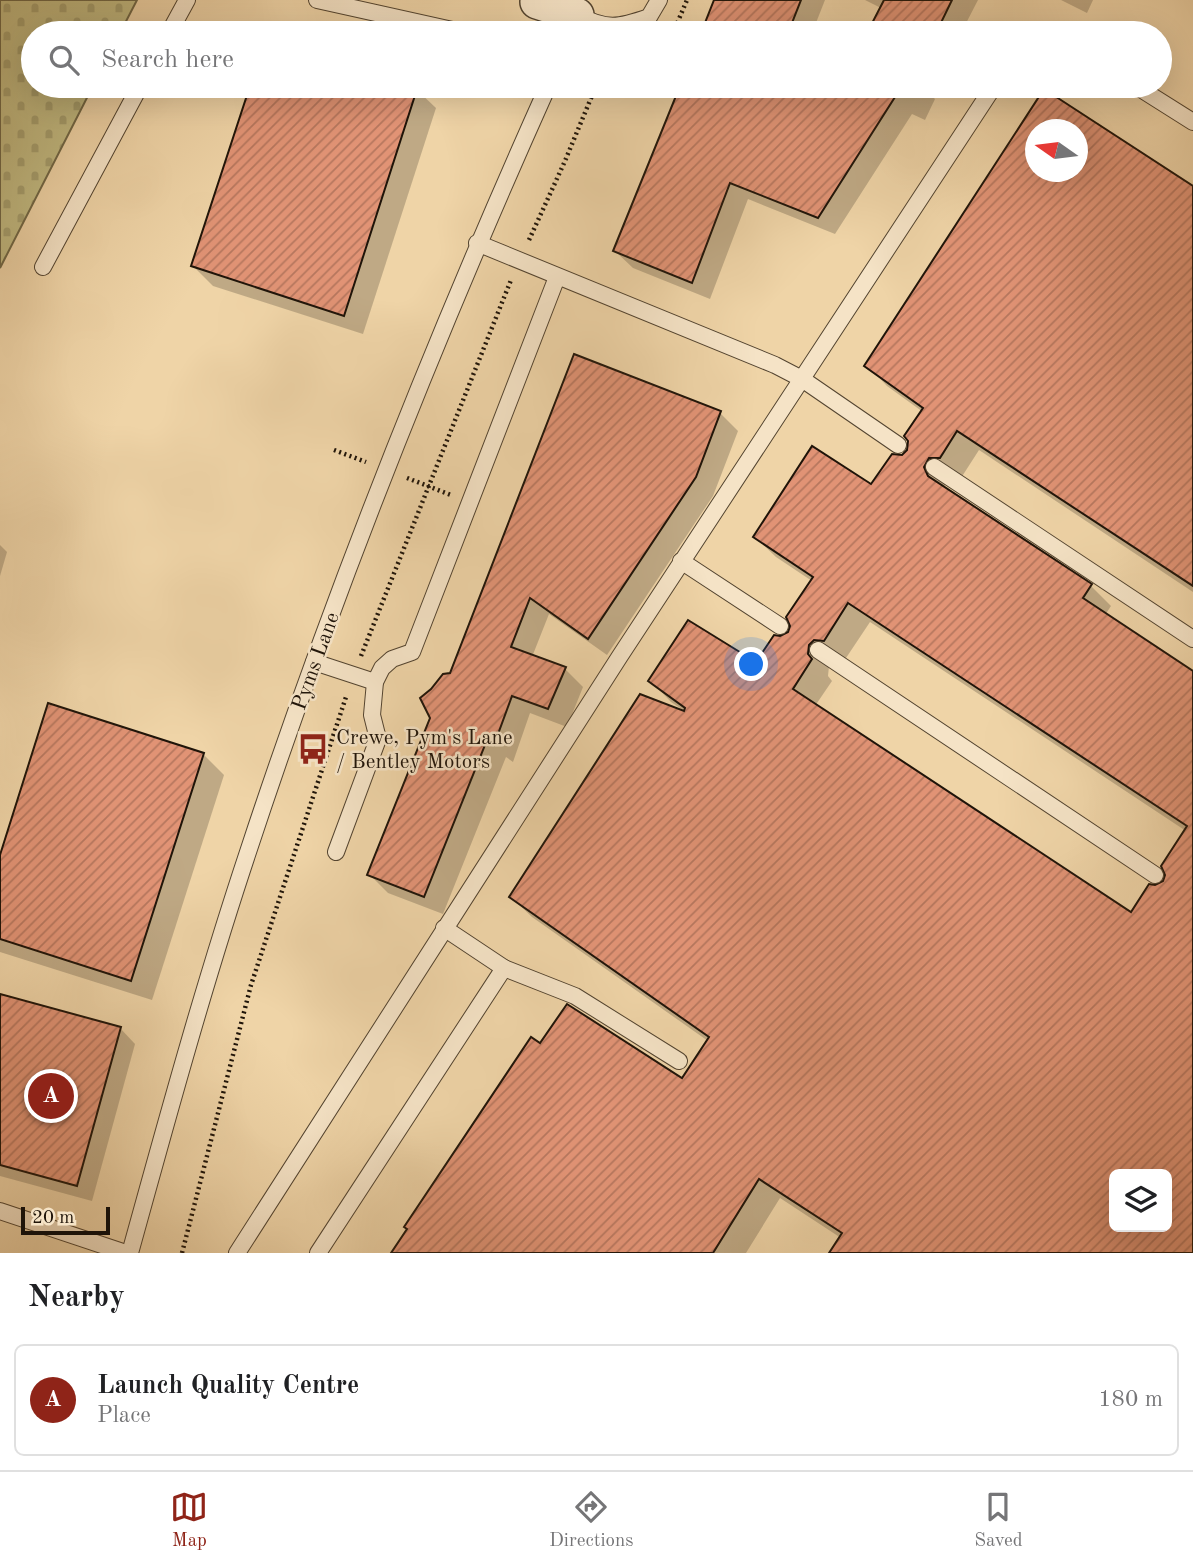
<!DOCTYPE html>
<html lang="en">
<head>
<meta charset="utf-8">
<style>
	body { margin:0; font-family:"Old Standard TT",serif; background:#f2f2f2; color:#202124 }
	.controls { position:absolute; right:21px; bottom:21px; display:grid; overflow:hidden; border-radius:10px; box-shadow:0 7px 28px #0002 }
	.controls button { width:63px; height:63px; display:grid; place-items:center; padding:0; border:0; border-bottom:2px solid #e0e0e0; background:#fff; color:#202124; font:35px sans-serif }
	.compass { position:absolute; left:1025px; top:119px; width:63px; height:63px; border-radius:50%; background:#fff; box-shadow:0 7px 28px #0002; rotate:284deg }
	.scale { position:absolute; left:21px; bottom:18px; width:89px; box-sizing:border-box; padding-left:7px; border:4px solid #1f1409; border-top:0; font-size:19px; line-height:24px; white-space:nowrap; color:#1f1409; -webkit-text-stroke:5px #f5e3c6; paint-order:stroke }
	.you { position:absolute; left:752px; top:665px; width:24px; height:24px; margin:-18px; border:5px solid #fff; border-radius:50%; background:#1a73e8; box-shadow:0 0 0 10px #1a73e833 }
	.badge { display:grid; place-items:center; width:46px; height:46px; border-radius:50%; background:#8f2418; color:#fff; font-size:23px; font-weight:700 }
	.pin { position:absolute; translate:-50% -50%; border:4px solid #fff; box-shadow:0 2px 7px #0006 }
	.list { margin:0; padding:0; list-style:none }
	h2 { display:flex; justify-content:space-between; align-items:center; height:91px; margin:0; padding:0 28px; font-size:30px }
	h2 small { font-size:23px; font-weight:400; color:#757577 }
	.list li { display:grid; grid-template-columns:46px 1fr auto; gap:21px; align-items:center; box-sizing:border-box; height:112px; margin:0 14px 14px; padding:0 14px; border:2px solid #e0e0e0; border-radius:10px }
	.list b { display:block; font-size:26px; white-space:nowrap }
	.list p { margin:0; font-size:23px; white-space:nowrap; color:#757577 }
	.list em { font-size:23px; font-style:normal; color:#757577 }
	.icon { flex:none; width:38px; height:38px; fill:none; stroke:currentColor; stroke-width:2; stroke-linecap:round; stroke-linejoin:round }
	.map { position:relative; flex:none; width:1193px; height:1253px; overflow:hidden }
	.search { position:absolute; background:#fff; box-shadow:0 7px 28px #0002; left:21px; right:21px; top:21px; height:77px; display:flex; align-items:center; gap:18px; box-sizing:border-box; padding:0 24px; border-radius:38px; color:#757577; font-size:26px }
	.sheet { height:217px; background:#fff }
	nav { display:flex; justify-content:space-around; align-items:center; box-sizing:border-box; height:98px; border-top:2px solid #e0e0e0; background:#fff; font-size:19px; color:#757577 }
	nav a { display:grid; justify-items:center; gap:4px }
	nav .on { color:#8f2418 }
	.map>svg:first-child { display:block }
	.cemetery { fill:url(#cemetery-stones); stroke:#706746; stroke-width:2 }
	.shadow { fill:#0003; fill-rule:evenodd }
	.building { fill:url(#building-hatch); stroke:#1f1409; stroke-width:2; fill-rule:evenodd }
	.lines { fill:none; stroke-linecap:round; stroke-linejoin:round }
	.service-casing { stroke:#534430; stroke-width:18 }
	.minor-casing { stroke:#534430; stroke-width:36 }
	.path { stroke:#1f1409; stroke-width:4.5; stroke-dasharray:2 3.5; stroke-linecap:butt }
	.service { stroke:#f5e3c6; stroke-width:16 }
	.minor { stroke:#f5e3c6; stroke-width:33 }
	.labels { text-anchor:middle; stroke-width:5; stroke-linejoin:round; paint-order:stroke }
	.street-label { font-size:21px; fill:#1f1409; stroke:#f5e3c6 }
	.poi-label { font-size:21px; fill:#1f1409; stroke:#f5e3c6; text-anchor:start }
</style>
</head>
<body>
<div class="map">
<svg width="1193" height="1253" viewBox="0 0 1193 1253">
	<defs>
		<pattern id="cemetery-stones" width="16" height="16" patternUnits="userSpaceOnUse" patternTransform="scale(1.75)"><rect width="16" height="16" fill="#c1ba82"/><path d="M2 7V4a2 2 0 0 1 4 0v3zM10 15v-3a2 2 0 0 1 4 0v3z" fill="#a59f6f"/></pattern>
		<pattern id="building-hatch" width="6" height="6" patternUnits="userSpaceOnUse" patternTransform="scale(1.75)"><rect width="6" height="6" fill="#e19375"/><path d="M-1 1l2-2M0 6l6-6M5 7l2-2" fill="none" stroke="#b6775e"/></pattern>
	</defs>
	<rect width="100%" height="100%" fill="#efd4a7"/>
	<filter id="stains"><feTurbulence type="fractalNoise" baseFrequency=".00286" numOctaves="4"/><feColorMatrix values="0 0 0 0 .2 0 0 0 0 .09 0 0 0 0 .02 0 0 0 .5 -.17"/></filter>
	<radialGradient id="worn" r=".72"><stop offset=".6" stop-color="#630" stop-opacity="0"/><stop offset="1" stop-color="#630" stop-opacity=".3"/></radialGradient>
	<polygon class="cemetery" points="0,0 137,0 120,33 33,33 33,86 93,86 0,268"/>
	<g class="shadow">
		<polygon points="715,0 825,0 812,33 702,33"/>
		<polygon points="865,0 978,0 961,33 869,33 881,8"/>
		<polygon points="1061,0 1093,0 1087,13"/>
		<polygon points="252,86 408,86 416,89 436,108 363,334 213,286 193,266"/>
		<polygon points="681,86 926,86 924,89 935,99 925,120 912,114 835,234 748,199 710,299 633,268 615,251"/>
		<path d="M 1045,91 L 1193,188 L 1193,592 L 979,450 L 961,478 L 946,481 L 944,488 L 1091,586 L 1111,606 L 1105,615 L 1193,673 L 1193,1253 L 831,1253 L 841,1238 L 780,1198 L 746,1253 L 393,1253 L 541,1046 L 683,1081 L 708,1041 L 532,917 L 511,897 L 686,712 L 671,702 L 651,681 L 756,665 L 780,638 L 790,634 L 812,581 L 776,557 L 755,537 L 872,486 L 909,451 L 923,412 L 887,386 L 867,365 ZM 1036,130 L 1078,130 L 1078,172 L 1036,172 ZM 870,622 L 1186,831 L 1165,883 L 1155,887 L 1132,914 L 815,706 L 832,681 L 828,676 L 829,666 L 844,661 ZM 1114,1174 L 1167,1174 L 1167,1227 L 1114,1227 Z"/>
		<polygon points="720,413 738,431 713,496 607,655 549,614 532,657 565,669 583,687 567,727 530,713 513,762 506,757 443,914 388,893 369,874 452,674"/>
		<polygon points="0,545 7,552 0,576"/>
		<polygon points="203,754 224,775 152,1000 0,952 0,861"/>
		<polygon points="0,995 120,1028 135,1044 92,1201 0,1176"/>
	</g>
	<g class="building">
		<polygon points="714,0 801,0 788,33 701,33"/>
		<polygon points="884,0 952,0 936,33 867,33"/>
		<polygon points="250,86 418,86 344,316 191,266"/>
		<polygon points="680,86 902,86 818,218 730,183 692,283 613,251"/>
		<path d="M 1044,89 L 1193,186 L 1193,586 L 957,431 L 940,458 L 929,458 L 924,467 L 928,476 L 1092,584 L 1083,598 L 1193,671 L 1193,1253 L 829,1253 L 842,1233 L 759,1179 L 713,1253 L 391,1253 L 407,1229 L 404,1227 L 531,1037 L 540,1043 L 567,1004 L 682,1078 L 709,1037 L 509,897 L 640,694 L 684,711 L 685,708 L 648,681 L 688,620 L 756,662 L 774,635 L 780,636 L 788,632 L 790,626 L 786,617 L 813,577 L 753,537 L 812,446 L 871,484 L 892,454 L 902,455 L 907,450 L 908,441 L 904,436 L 923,408 L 864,366 ZM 1035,130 L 1077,130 L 1077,172 L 1035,172 ZM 848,603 L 1187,826 L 1161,866 L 1165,875 L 1163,881 L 1155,885 L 1149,884 L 1131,912 L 793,689 L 812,659 L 808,654 L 809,645 L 814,640 L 824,641 ZM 1114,1174 L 1167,1174 L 1167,1227 L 1114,1227 Z"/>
		<polygon points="574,354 721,411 696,477 588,639 530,598 511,647 566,667 548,709 512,696 494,745 487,740 424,897 367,875 430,718 420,698 431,689 443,674 450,673"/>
		<polygon points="48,703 204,753 131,981 0,939 0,855"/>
		<polygon points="0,994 121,1027 77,1186 0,1165"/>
	</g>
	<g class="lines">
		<defs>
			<g id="service">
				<polyline points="317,0 466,33"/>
				<path d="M 577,15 C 607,30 618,28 649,17 L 659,0"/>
				<polyline points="169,33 187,0"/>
				<polyline points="1136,86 1193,122"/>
				<polyline points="477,243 775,365 802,379 898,445"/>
				<polyline points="43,267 140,86"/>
				<polyline points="934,467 1193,639"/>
				<polyline points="681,561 780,626"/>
				<polyline points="818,650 1155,875"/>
				<polyline points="314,662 375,682"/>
				<polyline points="336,852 378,739 372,715 375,682 382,668 392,659 412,652 557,277"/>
				<polyline points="444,928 504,968 575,996 679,1061"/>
				<polyline points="0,1211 126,1253"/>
				<path d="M 130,1253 C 167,1119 204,984 248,852 C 334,591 436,336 548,86"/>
				<polyline points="237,1253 620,656 994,86"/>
				<polyline points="318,1253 504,968"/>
			</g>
			<polyline id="minor" points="538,0 537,2 577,15"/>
		</defs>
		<use href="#service" class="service-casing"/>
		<use href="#minor" class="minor-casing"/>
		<g class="path">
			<polyline points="673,33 687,0"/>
			<polyline points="632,86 648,92 650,86"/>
			<polyline points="529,240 565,161 596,86"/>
			<polyline points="334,450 366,462"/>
			<polyline points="407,478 451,495"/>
			<polyline points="361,656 511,280"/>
			<polyline points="182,1253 251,985 346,697"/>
		</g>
		<use href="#service" class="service"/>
		<use href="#minor" class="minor"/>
	</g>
	<defs>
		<symbol id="bus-bare" viewBox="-9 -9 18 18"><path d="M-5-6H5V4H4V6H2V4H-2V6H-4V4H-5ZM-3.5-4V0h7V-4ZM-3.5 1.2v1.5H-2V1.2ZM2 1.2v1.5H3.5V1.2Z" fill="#8f2418" stroke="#f5e3c6" stroke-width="2.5" paint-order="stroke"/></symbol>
	</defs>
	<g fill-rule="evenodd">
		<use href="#bus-bare" x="291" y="727" width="44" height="44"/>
	</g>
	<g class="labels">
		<g class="street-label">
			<text transform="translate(315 661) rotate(-70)" y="7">Pyms Lane</text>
		</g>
		<g class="poi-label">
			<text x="336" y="744">Crewe, Pym's Lane<tspan x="336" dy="24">/ Bentley Motors</tspan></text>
		</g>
	</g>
	<rect width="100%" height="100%" filter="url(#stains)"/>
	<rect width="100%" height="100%" fill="url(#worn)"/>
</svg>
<div class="controls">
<button><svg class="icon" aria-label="layers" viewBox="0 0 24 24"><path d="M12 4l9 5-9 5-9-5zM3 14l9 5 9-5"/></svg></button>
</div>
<svg class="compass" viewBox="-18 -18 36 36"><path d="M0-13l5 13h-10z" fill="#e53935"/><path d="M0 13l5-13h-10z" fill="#757577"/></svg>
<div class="scale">20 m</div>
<div class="you"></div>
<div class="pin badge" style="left:51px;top:1096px">A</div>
<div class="search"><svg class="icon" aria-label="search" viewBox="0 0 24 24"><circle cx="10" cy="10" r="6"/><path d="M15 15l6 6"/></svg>Search here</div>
</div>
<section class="sheet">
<h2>Nearby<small></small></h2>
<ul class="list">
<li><span class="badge">A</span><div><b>Launch Quality Centre</b><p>Place</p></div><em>180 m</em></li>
</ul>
</section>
<nav>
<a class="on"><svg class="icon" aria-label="map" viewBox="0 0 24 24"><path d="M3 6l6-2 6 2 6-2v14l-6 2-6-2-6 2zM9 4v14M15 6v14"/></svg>Map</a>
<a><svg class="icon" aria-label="directions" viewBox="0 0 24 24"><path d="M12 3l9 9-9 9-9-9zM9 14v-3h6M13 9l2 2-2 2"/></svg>Directions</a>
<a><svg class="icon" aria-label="saved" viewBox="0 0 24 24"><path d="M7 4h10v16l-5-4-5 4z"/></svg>Saved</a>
</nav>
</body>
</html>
